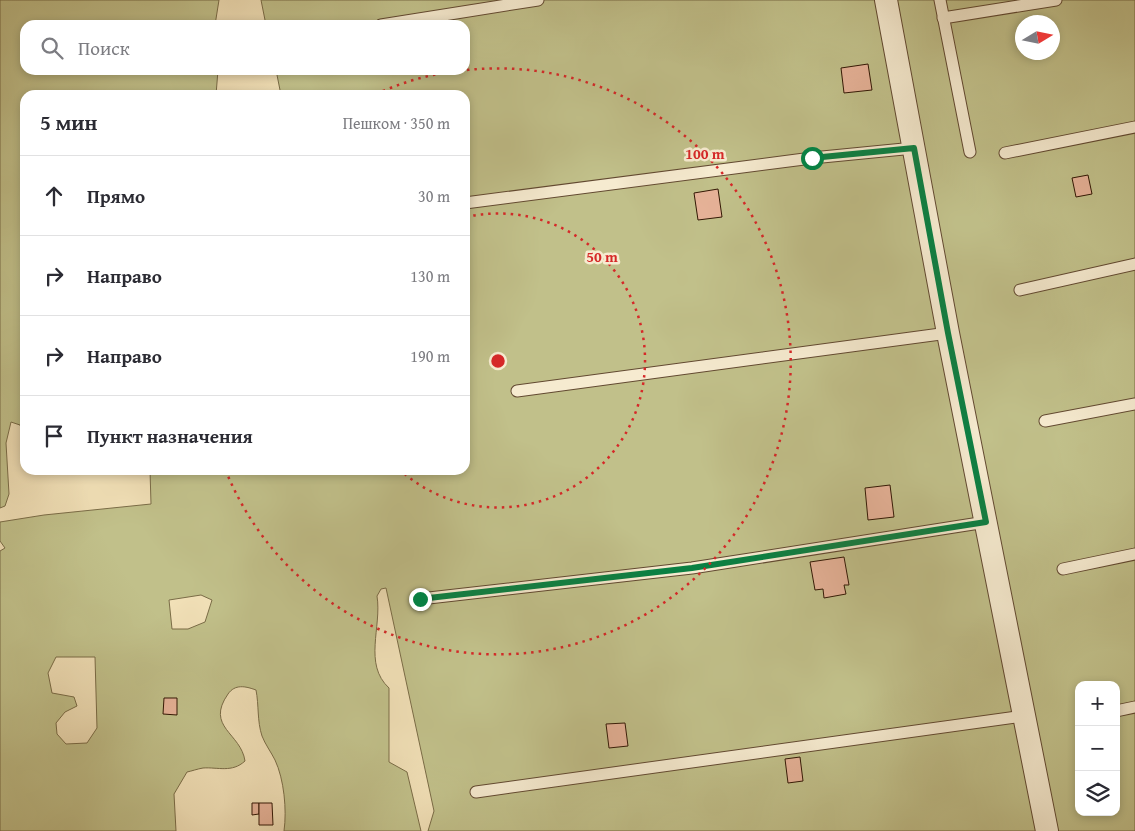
<!DOCTYPE html>
<html lang="ru">
<head>
<meta charset="utf-8">
<style>
	body { margin:0; font-family:"Gentium Book Plus",serif; background:#f2f2f3; color:#2b2b33 }
	.controls { position:absolute; right:15px; bottom:15px; display:grid; overflow:hidden; border-radius:10px; box-shadow:0 2px 8px #0003 }
	.controls button { width:45px; height:45px; display:grid; place-items:center; padding:0; border:0; border-bottom:1px solid #e1e1e2; background:#fff; color:#2b2b33; font:25px sans-serif }
	.compass { position:absolute; left:1015px; top:15px; width:45px; height:45px; border-radius:50%; background:#fff; box-shadow:0 2px 8px #0003; rotate:80deg }
	.stop { position:absolute; width:15px; height:15px; margin:-11px; border:4px solid #0b8043; border-radius:50%; background:#fff }
	.stop.end { background:#0b8043; border-color:#fff; box-shadow:0 1px 5px #0008 }
	.list { margin:0; padding:0; list-style:none }
	h2 { display:flex; justify-content:space-between; align-items:center; height:65px; margin:0; padding:0 20px; font-size:21px }
	h2 small { font-size:16px; font-weight:400; color:#7c7c81 }
	.list li { display:grid; grid-template-columns:32px 1fr auto; gap:15px; align-items:center; box-sizing:border-box; height:80px; padding:0 20px; border-top:1px solid #e1e1e2 }
	.list b { display:block; font-size:19px; white-space:nowrap }
	.list em { font-size:16px; font-style:normal; color:#7c7c81 }
	.icon { flex:none; width:28px; height:28px; fill:none; stroke:currentColor; stroke-width:2; stroke-linecap:round; stroke-linejoin:round }
	.map { position:relative; flex:none; width:1135px; height:831px; overflow:hidden }
	.search { position:absolute; background:#fff; box-shadow:0 2px 8px #0003; left:20px; top:20px; width:450px; height:55px; display:flex; align-items:center; gap:12px; box-sizing:border-box; padding:0 18px; border-radius:15px; color:#7c7c81; font-size:19px }
	.panel { position:absolute; background:#fff; box-shadow:0 2px 8px #0003; left:20px; top:90px; width:450px; height:385px; border-radius:15px }
	.map>svg:first-child { display:block }
	.green { fill:#c1c08a; stroke:#7a6c47; fill-rule:evenodd }
	.building { fill:#e6b298; stroke:#321704 }
	.lines { fill:none; stroke-linecap:round; stroke-linejoin:round }
	.lane-casing { stroke:#624931; stroke-width:13 }
	.street-casing { stroke:#624931; stroke-width:24 }
	.lane { stroke:#f6ebd0; stroke-width:11 }
	.street { stroke:#f6ebd0; stroke-width:22 }
	.route { stroke:#0b8043; stroke-width:6 }
	.ring { fill:none; stroke:#d62828; stroke-width:2.5; stroke-dasharray:2.5 5 }
	.centre { fill:#d62828; stroke:#f6ebd0; stroke-width:2.5 }
	.ring-label { font-size:15px; text-anchor:middle; font-weight:bold; fill:#d62828; stroke:#f6ebd0; stroke-width:5; stroke-linejoin:round; paint-order:stroke }
</style>
</head>
<body>
<div class="map">
<svg width="1135" height="831" viewBox="0 0 1135 831">
	<rect width="100%" height="100%" fill="#f1e0b7"/>
	<filter id="stains"><feTurbulence type="fractalNoise" baseFrequency=".004" numOctaves="4"/><feColorMatrix values="0 0 0 0 .2 0 0 0 0 .09 0 0 0 0 .02 0 0 0 .5 -.17"/></filter>
	<radialGradient id="worn" r=".72"><stop offset=".6" stop-color="#630" stop-opacity="0"/><stop offset="1" stop-color="#630" stop-opacity=".3"/></radialGradient>
	<g class="green">
		<polygon points="0,0 219,0 215,25 25,25 25,70 218,70 216,95 25,95 25,439 20,425 11,422 6,443 9,494 5,506 0,508"/>
		<path d="M 261,0 L 1135,0 L 1135,831 L 428,831 L 434,811 L 386,588 L 381,589 L 377,596 C 382,627 363,664 389,688 L 389,762 L 407,772 L 421,831 L 284,831 C 287,810 284,779 275,760 C 271,752 265,744 262,736 C 257,721 259,705 256,690 C 245,686 235,684 228,694 C 205,727 241,733 245,761 C 232,773 218,767 203,768 C 197,769 192,771 187,772 L 174,794 L 176,831 L 0,831 L 0,551 L 5,548 L 0,541 L 0,522 L 44,515 L 151,504 L 150,470 L 465,470 L 465,95 L 281,95 L 276,70 L 465,70 L 465,25 L 266,25 ZM 1022,22 L 1052,22 L 1052,52 L 1022,52 ZM 201,595 L 212,600 L 205,622 L 188,629 L 172,629 L 169,600 ZM 56,657 L 95,657 L 97,728 L 87,743 L 66,744 L 57,734 L 56,723 L 65,712 L 77,706 L 74,697 L 52,693 L 48,673 ZM 1079,685 L 1116,685 L 1116,812 L 1079,812 Z"/>
	</g>
	<g class="building">
		<polygon points="868,64 872,90 844,93 841,68"/>
		<polygon points="1088,175 1092,194 1076,197 1072,178"/>
		<polygon points="718,189 722,217 698,220 694,193"/>
		<polygon points="890,485 894,517 868,520 865,488"/>
		<polygon points="844,557 849,585 844,585 846,594 824,598 823,589 815,590 810,562"/>
		<polygon points="164,698 177,698 177,715 163,714"/>
		<polygon points="625,723 628,746 609,748 606,724"/>
		<polygon points="800,757 803,781 788,783 785,759"/>
		<polygon points="252,803 259,803 259,814 252,815"/>
		<polygon points="259,803 272,803 273,825 259,825"/>
	</g>
	<g class="lines">
		<defs>
			<g id="lane">
				<polyline points="940,0 970,152"/>
				<polyline points="943,18 1056,0"/>
				<polyline points="381,25 538,0"/>
				<polyline points="1005,153 1135,127"/>
				<polyline points="465,203 812,158 914,148"/>
				<polyline points="1020,290 1135,264"/>
				<polyline points="517,391 948,333"/>
				<polyline points="1045,421 1135,404"/>
				<polyline points="1063,569 1135,554"/>
				<polyline points="420,599 692,568 986,522"/>
				<polyline points="1116,711 1135,707"/>
				<polyline points="476,792 1023,716"/>
			</g>
			<polyline id="street" points="886,0 948,333 1047,831"/>
		</defs>
		<use href="#lane" class="lane-casing"/>
		<use href="#street" class="street-casing"/>
		<use href="#lane" class="lane"/>
		<use href="#street" class="street"/>
	</g>
	<g class="lines">
		<polyline class="route" points="420,599 692,568 986,522 948,333 914,148 812,158"/>
	</g>
	<g class="ring">
		<path d="M466 217A147 147 0 1 1 400 470"/>
		<path d="M376 94A293 293 0 0 1 462 70M467 70A293 293 0 1 1 226 471"/>
	</g>
	<circle cx="498" cy="361" r="8" class="centre"/>
	<g class="ring-label">
		<text x="705" y="159">100 m</text>
		<text x="602" y="262">50 m</text>
	</g>
	<rect width="100%" height="100%" filter="url(#stains)"/>
	<rect width="100%" height="100%" fill="url(#worn)"/>
</svg>
<div class="controls">
<button>+</button>
<button>−</button>
<button><svg class="icon" aria-label="layers" viewBox="0 0 24 24"><path d="M12 4l9 5-9 5-9-5zM3 14l9 5 9-5"/></svg></button>
</div>
<svg class="compass" viewBox="-18 -18 36 36"><path d="M0-13l5 13h-10z" fill="#e53935"/><path d="M0 13l5-13h-10z" fill="#7c7c81"/></svg>
<div class="stop" style="left:812px;top:158px"></div>
<div class="stop end" style="left:420px;top:599px"></div>
<div class="search"><svg class="icon" aria-label="search" viewBox="0 0 24 24"><circle cx="10" cy="10" r="6"/><path d="M15 15l6 6"/></svg>Поиск</div>
<section class="panel">
<h2>5 мин<small>Пешком · 350 m</small></h2>
<ul class="list">
<li><svg class="icon" aria-label="ahead" viewBox="0 0 24 24"><path d="M12 20V5M6 11l6-6 6 6"/></svg><div><b>Прямо</b></div><em>30 m</em></li>
<li><svg class="icon" aria-label="right" viewBox="0 0 24 24"><path d="M7 20v-9h11M14 6l5 5-5 5"/></svg><div><b>Направо</b></div><em>130 m</em></li>
<li><svg class="icon" aria-label="right" viewBox="0 0 24 24"><path d="M7 20v-9h11M14 6l5 5-5 5"/></svg><div><b>Направо</b></div><em>190 m</em></li>
<li><svg class="icon" aria-label="arrive" viewBox="0 0 24 24"><path d="M6 21V4h12l-3 4 3 4H6"/></svg><div><b>Пункт назначения</b></div></li>
</ul>
</section>
</div>
</body>
</html>
